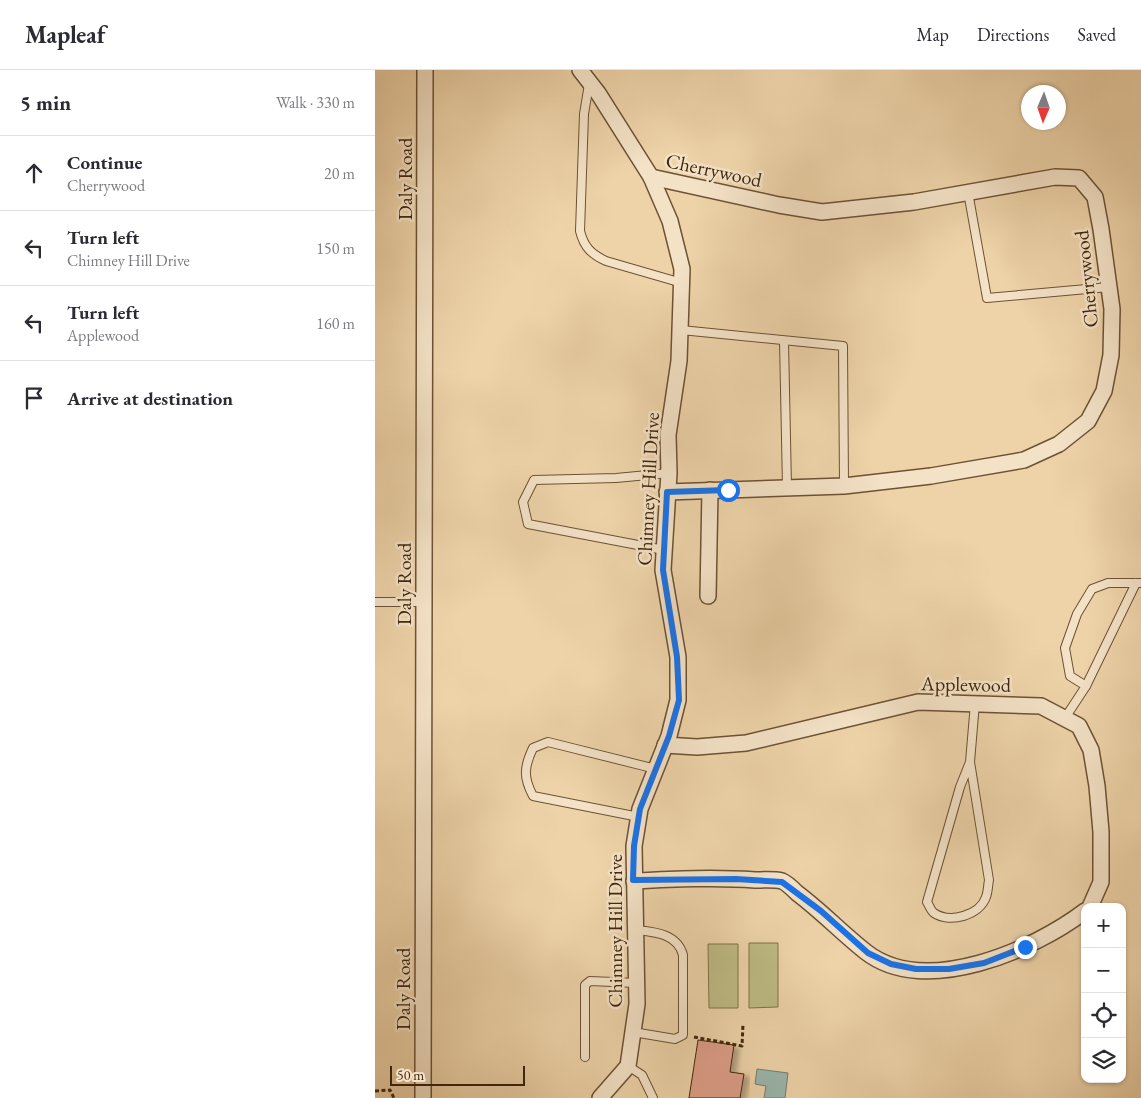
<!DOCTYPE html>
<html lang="en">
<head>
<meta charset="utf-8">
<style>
	body { margin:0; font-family:"EB Garamond",serif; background:#f2f2f3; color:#2b2b33 }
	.controls { position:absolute; right:15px; bottom:15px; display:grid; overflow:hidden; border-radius:10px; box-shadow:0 1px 4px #0004 }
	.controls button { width:45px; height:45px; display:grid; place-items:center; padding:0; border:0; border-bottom:1px solid #e1e1e2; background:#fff; color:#2b2b33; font:25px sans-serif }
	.compass { position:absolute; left:646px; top:15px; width:45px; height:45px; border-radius:50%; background:#fff; box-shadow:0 1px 4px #0004; rotate:182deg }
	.scale { position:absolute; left:15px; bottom:12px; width:135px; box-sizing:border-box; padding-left:5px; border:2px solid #41270d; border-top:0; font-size:14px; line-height:18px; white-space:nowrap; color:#41270d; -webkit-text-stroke:4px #f4e2c7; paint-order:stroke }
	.stop { position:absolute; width:15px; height:15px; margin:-11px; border:4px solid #1a73e8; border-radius:50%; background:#fff }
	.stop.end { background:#1a73e8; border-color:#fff; box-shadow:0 1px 5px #0008 }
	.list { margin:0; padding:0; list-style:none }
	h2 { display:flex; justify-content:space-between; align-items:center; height:65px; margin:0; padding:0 20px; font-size:21px }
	h2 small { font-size:16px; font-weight:400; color:#7c7c81 }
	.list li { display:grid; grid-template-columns:32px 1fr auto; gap:15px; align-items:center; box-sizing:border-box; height:75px; padding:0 20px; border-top:1px solid #e1e1e2 }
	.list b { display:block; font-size:19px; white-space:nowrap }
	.list p { margin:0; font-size:16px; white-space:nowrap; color:#7c7c81 }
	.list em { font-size:16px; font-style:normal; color:#7c7c81 }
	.icon { flex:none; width:28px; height:28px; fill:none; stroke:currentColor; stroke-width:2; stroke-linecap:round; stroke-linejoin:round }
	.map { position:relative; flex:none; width:766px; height:1028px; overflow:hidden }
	header { display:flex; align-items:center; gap:30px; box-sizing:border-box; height:70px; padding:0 25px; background:#fff; border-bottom:1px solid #e1e1e2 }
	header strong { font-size:24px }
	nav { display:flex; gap:28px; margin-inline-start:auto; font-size:18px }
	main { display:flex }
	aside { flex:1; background:#fff }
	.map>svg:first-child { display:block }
	.green { fill:#bebb84; stroke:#807148 }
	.water { fill:#9ab7ae; stroke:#767d6e }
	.building { fill:#dc9e88; stroke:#41270d; filter:url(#shadow) }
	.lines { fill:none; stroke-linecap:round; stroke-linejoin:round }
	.service-casing { stroke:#6c5234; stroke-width:10 }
	.minor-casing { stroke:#6c5234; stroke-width:18 }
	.path { stroke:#41270d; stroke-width:3; stroke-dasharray:4 2.5; stroke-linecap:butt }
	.service { stroke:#f4e2c7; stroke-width:8 }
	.minor { stroke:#f4e2c7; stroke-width:15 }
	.route { stroke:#1a73e8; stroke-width:6 }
	.labels { text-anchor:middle; stroke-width:5; stroke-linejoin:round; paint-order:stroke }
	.street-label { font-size:20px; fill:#41270d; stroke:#f4e2c7 }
</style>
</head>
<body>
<header>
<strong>Mapleaf</strong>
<nav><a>Map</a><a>Directions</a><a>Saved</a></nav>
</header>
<main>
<aside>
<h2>5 min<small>Walk · 330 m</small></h2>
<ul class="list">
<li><svg class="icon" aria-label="ahead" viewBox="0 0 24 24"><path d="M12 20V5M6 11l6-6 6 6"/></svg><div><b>Continue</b><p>Cherrywood</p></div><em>20 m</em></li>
<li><svg class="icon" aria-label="left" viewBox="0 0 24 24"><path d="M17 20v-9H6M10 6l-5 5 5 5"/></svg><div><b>Turn left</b><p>Chimney Hill Drive</p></div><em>150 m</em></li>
<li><svg class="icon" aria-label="left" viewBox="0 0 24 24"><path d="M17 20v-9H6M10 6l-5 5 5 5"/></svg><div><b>Turn left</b><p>Applewood</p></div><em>160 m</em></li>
<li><svg class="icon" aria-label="arrive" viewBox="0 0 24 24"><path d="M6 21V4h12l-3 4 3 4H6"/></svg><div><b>Arrive at destination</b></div></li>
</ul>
</aside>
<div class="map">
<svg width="766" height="1028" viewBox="0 0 766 1028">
	<defs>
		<filter id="shadow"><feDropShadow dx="5.5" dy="3" stdDeviation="2.5" flood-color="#0004"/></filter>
	</defs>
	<rect width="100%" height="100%" fill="#eed3a9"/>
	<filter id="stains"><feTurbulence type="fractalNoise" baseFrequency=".004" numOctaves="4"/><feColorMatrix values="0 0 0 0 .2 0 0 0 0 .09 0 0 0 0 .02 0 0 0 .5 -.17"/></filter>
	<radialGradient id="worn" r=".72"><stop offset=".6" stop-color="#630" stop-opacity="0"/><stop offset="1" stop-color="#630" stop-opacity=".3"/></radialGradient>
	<g class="green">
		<polygon points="374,873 403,873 403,937 374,938"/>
		<polygon points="333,874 363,874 363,938 334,938"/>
	</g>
	<polygon class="water" points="382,999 413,1003 410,1028 389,1028 391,1016 380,1014"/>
	<polygon class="building" points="323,970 359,975 355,1002 369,1004 365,1028 314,1028"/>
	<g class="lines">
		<defs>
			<g id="service">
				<path d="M 214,14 L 209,44 L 205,161 C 209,177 216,184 231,191 L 307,213"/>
				<polyline points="593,122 612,228 734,217"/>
				<polyline points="306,260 468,276 469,416"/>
				<polyline points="409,271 412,417"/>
				<polyline points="289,480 153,454 148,432 159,410 241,408 294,403"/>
				<polyline points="0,532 49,532"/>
				<polyline points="711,616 761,513"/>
				<polyline points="690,648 711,616 695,606 690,578 702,544 717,519 733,513 766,513"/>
				<path d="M 595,692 L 585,717 L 552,832 C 554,835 556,841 559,843 C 575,854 605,845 611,827 C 613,822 613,815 614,810 L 595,692 L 600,633"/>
				<path d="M 264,747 L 158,726 C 148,707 149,697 158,678 L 173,672 L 281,699"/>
				<path d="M 258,962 L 300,969 L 308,965 L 308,885 C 302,863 279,862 260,860"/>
				<polyline points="210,987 210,915 215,911 261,913"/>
				<polyline points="253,996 267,1005 278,1028"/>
			</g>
			<g id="minor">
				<polyline points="205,0 223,23 276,107 295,151 307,199 304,291 293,365 294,403 288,500 303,587 303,630 294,666 265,739 259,776 262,934 253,996 225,1028"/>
				<polyline points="276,107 404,135 447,142 539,132 680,107 704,108 720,127 726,159 737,239 736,285 729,321 713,351 684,374 649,390 556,406 469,416 292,422"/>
				<polyline points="333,526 335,420"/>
				<polyline points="290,675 322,677 371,673 543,632 666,636 704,656 716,680 722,716 726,762 726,812 715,837"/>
				<path d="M 259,811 C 299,809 340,807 380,810 C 388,810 399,809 407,811 C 412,813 418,819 422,823 C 446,841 467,863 491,882 C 550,928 659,880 710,841"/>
				<polyline points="48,1028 50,0"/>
			</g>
		</defs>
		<use href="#service" class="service-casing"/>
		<use href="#minor" class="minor-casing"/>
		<g class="path">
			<polyline points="319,967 367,976 368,954"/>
			<polyline points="0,1021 15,1020 19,1028"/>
		</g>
		<use href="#service" class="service"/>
		<use href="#minor" class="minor"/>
	</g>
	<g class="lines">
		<polyline class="route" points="353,420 292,422 288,500 302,587 304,630 294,666 265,739 259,776 258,810 361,809 407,812 446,841 493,883 516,894 541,899 574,899 609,893 650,877"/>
	</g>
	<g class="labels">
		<g class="street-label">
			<text transform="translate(339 100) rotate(12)" y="7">Cherrywood</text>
			<text transform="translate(30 109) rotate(-90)" y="7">Daly Road</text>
			<text transform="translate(711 209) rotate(-96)" y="7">Cherrywood</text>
			<text transform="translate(273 419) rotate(-87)" y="7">Chimney Hill Drive</text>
			<text transform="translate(29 514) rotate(-90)" y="7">Daly Road</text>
			<text transform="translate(591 614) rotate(1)" y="7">Applewood</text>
			<text transform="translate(240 861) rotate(-90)" y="7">Chimney Hill Drive</text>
			<text transform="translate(28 919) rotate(-90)" y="7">Daly Road</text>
		</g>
	</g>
	<rect width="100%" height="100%" filter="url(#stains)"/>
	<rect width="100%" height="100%" fill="url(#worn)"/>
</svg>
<div class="controls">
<button>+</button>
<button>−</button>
<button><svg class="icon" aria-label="locate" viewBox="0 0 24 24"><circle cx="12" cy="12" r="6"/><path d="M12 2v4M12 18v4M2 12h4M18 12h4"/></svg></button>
<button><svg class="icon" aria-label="layers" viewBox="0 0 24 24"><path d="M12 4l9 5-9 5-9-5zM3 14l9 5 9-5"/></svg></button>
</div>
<svg class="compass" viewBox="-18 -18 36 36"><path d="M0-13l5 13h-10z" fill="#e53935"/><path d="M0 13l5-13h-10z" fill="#7c7c81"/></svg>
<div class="scale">50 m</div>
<div class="stop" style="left:353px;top:420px"></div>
<div class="stop end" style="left:650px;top:877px"></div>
</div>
</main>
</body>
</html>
